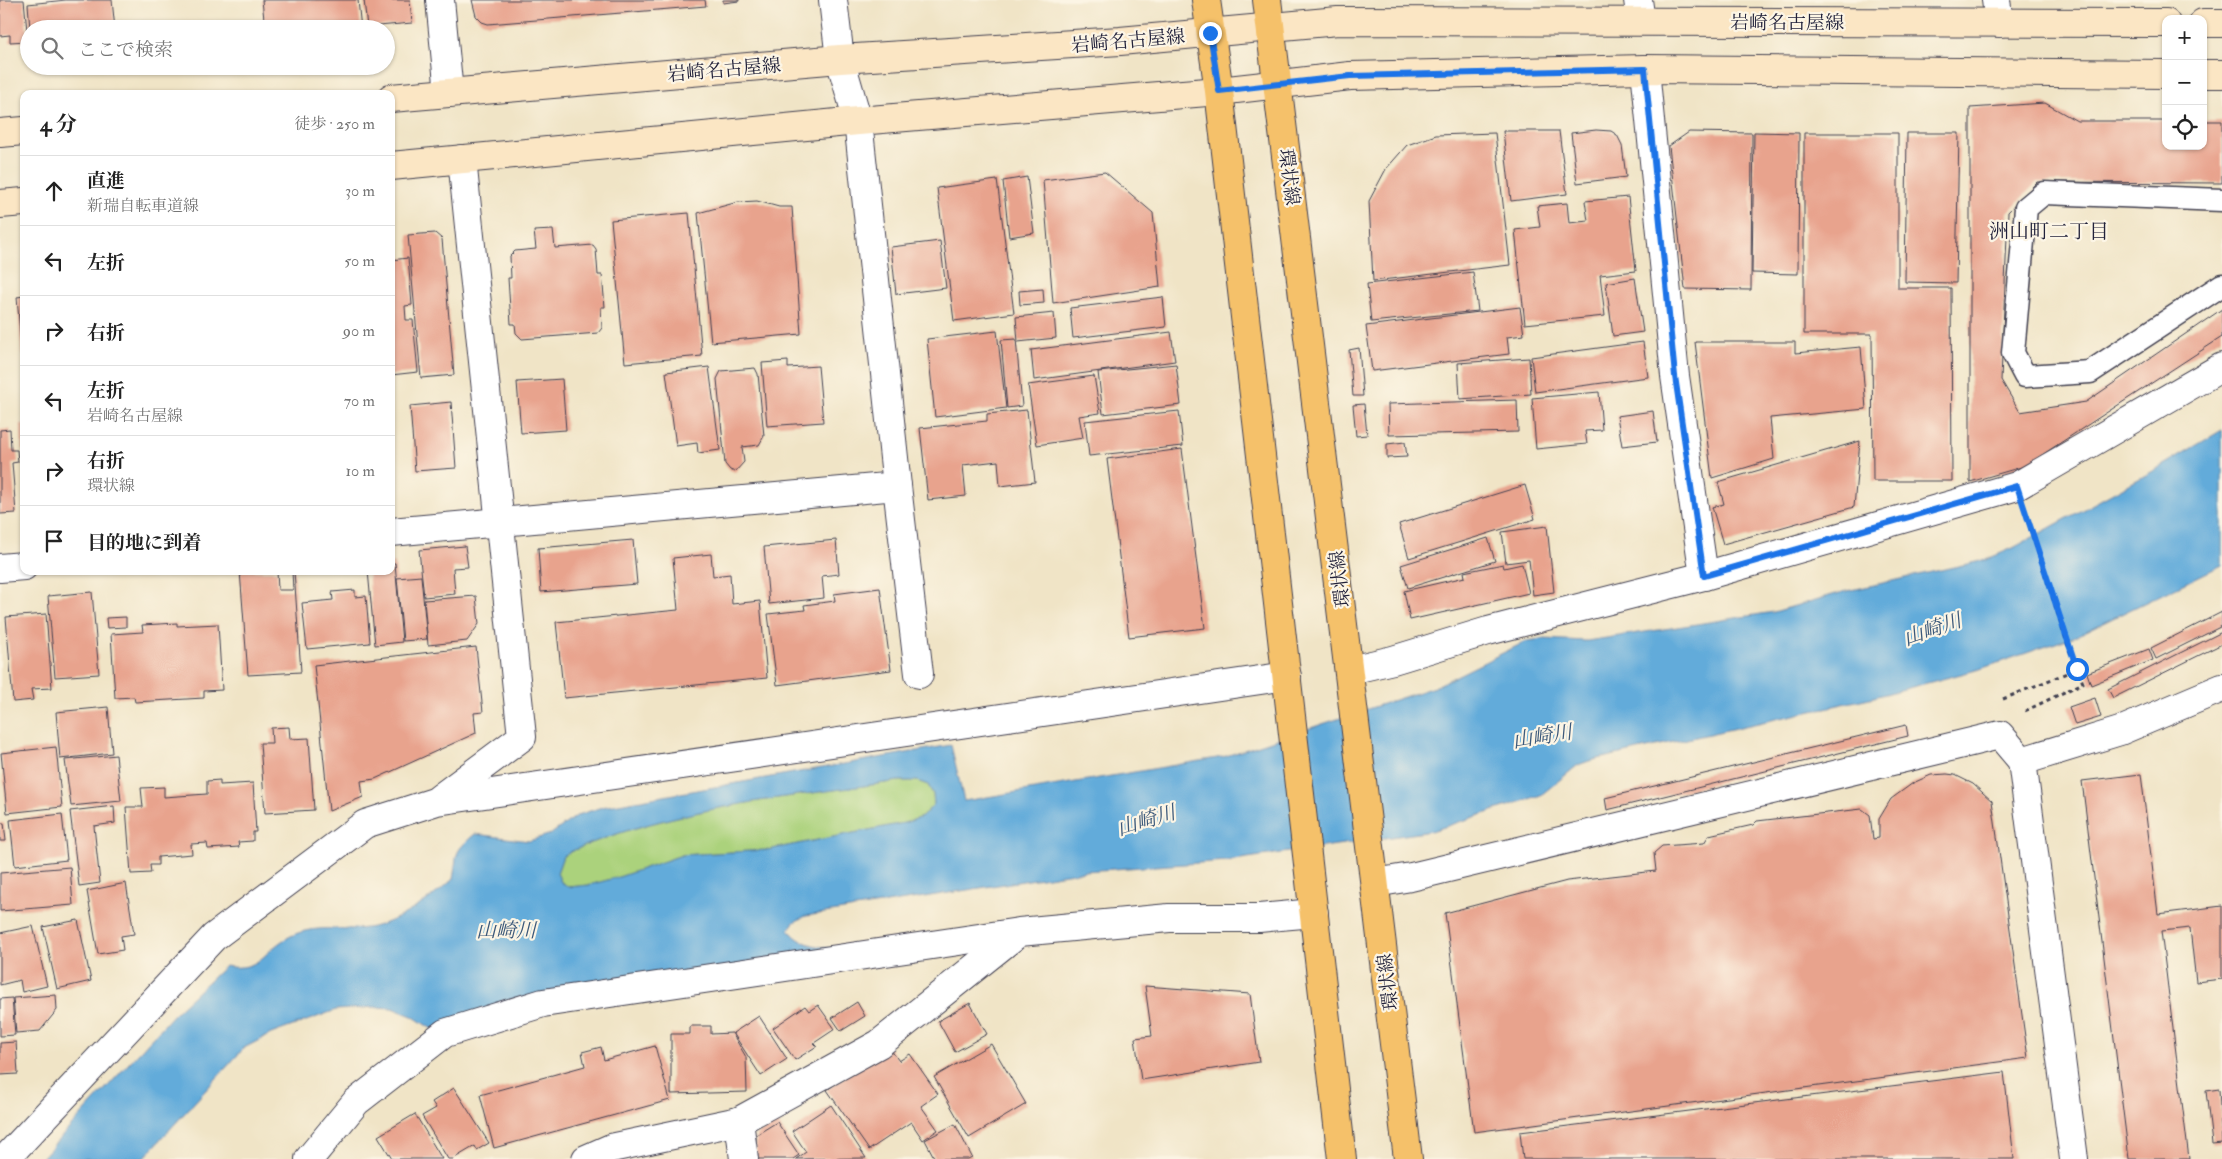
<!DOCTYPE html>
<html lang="ja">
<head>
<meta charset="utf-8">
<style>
	body { margin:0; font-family:"IM FELL Double Pica","Noto Serif JP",serif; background:#f6f6f6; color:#222 }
	.controls { position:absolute; right:15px; top:15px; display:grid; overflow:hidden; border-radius:10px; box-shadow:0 1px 4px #0004 }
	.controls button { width:45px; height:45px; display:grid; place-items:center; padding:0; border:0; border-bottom:1px solid #e0e0e0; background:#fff; color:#222; font:25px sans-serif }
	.stop { position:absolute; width:15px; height:15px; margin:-11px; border:4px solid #1a73e8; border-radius:50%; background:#fff }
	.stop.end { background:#1a73e8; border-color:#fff; box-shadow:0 1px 5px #0008 }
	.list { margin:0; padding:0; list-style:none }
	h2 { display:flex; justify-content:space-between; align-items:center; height:65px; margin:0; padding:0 20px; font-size:21px }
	h2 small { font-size:16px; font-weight:400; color:#767676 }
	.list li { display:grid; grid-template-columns:32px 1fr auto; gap:15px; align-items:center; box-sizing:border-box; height:70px; padding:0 20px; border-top:1px solid #e0e0e0 }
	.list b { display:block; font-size:19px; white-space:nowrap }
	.list p { margin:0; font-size:16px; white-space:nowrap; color:#767676 }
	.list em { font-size:16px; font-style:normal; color:#767676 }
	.icon { flex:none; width:28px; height:28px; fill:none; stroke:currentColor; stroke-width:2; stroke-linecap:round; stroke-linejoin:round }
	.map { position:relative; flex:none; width:2222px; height:1159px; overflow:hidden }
	.search { position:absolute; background:#fff; box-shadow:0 1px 4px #0004; left:20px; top:20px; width:375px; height:55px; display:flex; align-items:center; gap:12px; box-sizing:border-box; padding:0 18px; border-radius:28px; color:#767676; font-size:19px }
	.panel { position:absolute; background:#fff; box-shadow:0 1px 4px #0004; left:20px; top:90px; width:375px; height:485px; border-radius:10px }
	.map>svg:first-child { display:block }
	.green { fill:#abd27c; stroke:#667a5c }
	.water { fill:#62abda; stroke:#42668a; fill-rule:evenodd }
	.building { fill:#e8a38d }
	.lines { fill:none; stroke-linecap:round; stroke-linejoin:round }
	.service-casing { stroke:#413f50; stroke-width:25 }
	.minor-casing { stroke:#413f50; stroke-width:30 }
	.secondary-casing { stroke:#413f50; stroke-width:30 }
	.primary-casing { stroke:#413f50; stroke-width:30 }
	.path { stroke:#413f50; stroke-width:3; stroke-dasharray:4 4; stroke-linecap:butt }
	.service { stroke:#fff; stroke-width:22 }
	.minor { stroke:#fff; stroke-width:28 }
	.secondary { stroke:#fbe6c4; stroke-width:28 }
	.primary { stroke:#f5c16b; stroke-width:28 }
	.route { stroke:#1a73e8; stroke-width:6 }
	.labels { text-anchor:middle; stroke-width:4.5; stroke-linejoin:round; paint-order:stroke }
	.street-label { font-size:19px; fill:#22223b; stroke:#fcf5e5 }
	.neighbourhood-label { font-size:20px; fill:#22223b; stroke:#fcf5e5 }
	.water-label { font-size:20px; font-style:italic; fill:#3c597b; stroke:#fcf5e5 }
</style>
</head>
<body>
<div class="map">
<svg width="2222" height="1159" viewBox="0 0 2222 1159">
	<rect width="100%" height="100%" fill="#fcf5e5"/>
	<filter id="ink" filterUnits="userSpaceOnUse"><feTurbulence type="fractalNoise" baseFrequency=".02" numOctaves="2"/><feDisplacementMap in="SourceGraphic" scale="10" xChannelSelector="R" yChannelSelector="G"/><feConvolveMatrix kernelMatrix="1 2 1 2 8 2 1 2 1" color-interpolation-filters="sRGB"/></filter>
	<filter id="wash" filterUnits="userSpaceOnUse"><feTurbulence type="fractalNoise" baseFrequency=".0096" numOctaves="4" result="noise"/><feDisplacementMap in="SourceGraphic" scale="20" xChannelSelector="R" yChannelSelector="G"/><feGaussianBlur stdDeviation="1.12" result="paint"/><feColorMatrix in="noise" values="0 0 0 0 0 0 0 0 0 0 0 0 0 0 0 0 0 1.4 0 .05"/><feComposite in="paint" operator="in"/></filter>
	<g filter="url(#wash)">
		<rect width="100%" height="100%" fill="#f0e4c6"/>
		<path class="green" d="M 899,781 L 917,781 L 928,785 L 933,794 L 934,804 L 922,817 L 904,823 L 767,850 L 682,855 L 619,877 L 589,885 L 569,887 L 561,882 L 557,873 L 563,856 L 572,851 C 674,807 789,797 899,781 Z"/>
		<path class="water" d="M 2222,430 L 2222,565 L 2076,636 L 1980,669 L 1874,697 L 1589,761 L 1578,765 L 1541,795 L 1432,831 L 1227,861 L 1085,871 L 806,916 L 794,922 L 789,929 C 799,945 817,946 835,949 L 432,1029 L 412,1016 L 392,1008 L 375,1007 L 336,1010 L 271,1034 L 244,1048 L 143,1159 L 41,1159 L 176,1012 L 225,966 C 262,973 263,949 291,936 C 315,924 342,931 367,928 C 395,924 433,898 453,879 C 458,853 452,853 475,834 L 529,841 L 551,834 L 578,815 L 602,807 L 951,745 L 964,801 L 1223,757 L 1434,687 L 1527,641 L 1542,639 L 1587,641 L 1774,612 L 1843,592 L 1985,560 L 2013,548 L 2155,470 ZM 899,781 L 917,781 L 928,785 L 933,794 L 934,804 L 922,817 L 904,823 L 767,850 L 682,855 L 619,877 L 589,885 L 569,887 L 561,882 L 557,873 L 563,856 L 572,851 C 674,807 789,797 899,781 Z"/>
		<g id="blocks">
			<g class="building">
				<polygon points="0,0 24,0 28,41 10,42 10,35 0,36"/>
				<polygon points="66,0 112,0 115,29 30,29 28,4"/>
				<polygon points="262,0 358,0 361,29 265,29"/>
				<polygon points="364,0 410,0 412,23 367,27"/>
				<polygon points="472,0 705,0 706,6 488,24 482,22 476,16"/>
				<polygon points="723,0 739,0 739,1 723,3"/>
				<polygon points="2045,103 2077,121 2166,121 2166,146 2203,146 2203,121 2222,121 2222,183 2037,182 2008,212 2001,380 2020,412 2086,402 2222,309 2222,337 2025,466 1970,482 1970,108"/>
				<polygon points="1596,130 1611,131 1617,135 1622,145 1626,177 1577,183 1571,133"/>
				<polygon points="1503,131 1559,131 1567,194 1511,201"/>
				<polygon points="1689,132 1752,133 1751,290 1685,289 1669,146"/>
				<polygon points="1754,132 1799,133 1798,274 1752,273"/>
				<polygon points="1495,133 1510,265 1373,281 1369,201 1386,169 1407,145 1436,135"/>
				<polygon points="1804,133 1898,133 1898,288 1951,288 1952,481 1873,481 1872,334 1804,334"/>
				<polygon points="1907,133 1959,133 1956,283 1905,282"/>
				<polygon points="1105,172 1153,213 1160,287 1053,303 1043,180"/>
				<polygon points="1027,177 1034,233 1009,237 1003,181"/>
				<polygon points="997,180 1014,313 954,321 937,188"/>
				<polygon points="1628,197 1636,271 1600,275 1605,316 1525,324 1515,230 1540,227 1537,206 1567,203 1569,223 1588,221 1585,201"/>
				<polygon points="757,201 779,207 792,207 801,334 711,342 698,213 738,202"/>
				<polygon points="689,213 702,356 625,363 611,220"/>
				<polygon points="553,230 555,248 593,245 596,249 598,275 602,275 605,307 601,307 602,328 598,333 522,339 516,333 515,324 511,324 508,278 511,278 510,256 515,251 536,249 534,231"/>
				<polygon points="435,233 442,239 454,375 421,378 408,235"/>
				<polygon points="940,241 946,288 896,294 891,247"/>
				<polygon points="408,258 412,305 405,306 406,320 413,320 418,372 391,375 391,260"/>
				<polygon points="1473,272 1478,311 1371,322 1367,284"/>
				<polygon points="1635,278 1643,332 1613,336 1606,283"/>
				<polygon points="1043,289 1044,303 1020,305 1019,291"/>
				<polygon points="24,296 24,356 22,356 17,297"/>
				<polygon points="1163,297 1166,327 1073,338 1070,308"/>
				<polygon points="1520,307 1524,335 1507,337 1509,354 1372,371 1366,326"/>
				<polygon points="1054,313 1056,338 1018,342 1016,317"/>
				<polygon points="997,331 1006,408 935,417 927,339"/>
				<polygon points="1171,332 1175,361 1034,380 1031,350"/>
				<polygon points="1016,339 1022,406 1007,408 1001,340"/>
				<polygon points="1643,342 1648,377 1535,392 1531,357"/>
				<polygon points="1695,342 1795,342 1795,353 1861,347 1866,409 1770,418 1774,459 1712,478"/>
				<polygon points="1359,348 1363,396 1353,396 1349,350"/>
				<polygon points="1529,358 1531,394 1460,399 1458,363"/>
				<polygon points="788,361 788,368 818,366 823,422 767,426 762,363"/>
				<polygon points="1176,364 1181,405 1103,414 1098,372"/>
				<polygon points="709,367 720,450 698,453 697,443 676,446 666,372"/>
				<polygon points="755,368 758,374 764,436 759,445 742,447 744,462 735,472 730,470 725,464 717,379 721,371"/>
				<polygon points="1094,376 1100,413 1079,416 1083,438 1037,445 1028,385"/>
				<polygon points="562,379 566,430 521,433 517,382"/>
				<polygon points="1599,392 1602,430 1585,431 1587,444 1536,449 1532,398"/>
				<polygon points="1517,400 1518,432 1389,435 1388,404"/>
				<polygon points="451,402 456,468 415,471 410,406"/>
				<polygon points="1364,404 1367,435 1356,436 1353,405"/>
				<polygon points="1027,410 1035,482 1000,486 998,461 963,465 966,496 928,500 920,428 987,421 987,414"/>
				<polygon points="1179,411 1183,446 1089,456 1085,421"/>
				<polygon points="1653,411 1657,442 1622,446 1617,416"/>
				<polygon points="21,424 24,424 24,450 22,450"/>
				<polygon points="10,429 11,450 17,450 18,462 12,463 16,513 0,514 0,430"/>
				<polygon points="1860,441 1854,507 1723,544 1712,507 1724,504 1718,482"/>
				<polygon points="1405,442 1407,457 1387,458 1387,444"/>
				<polygon points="1182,449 1205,628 1129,637 1107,459"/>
				<polygon points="1525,485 1535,519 1409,558 1399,524"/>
				<polygon points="1547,526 1554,592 1533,595 1529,560 1506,563 1502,532"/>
				<polygon points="1488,538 1495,561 1408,588 1401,565"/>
				<polygon points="633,540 637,584 541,592 538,548"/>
				<polygon points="836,540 839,574 822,576 824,598 769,604 764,547"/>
				<polygon points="465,546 468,567 453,568 455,594 424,597 419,550"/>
				<polygon points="711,554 713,576 730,574 732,604 760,601 767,678 564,698 556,622 678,610 673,558"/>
				<polygon points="391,563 395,563 402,642 375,645 368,571 391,571"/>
				<polygon points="1503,564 1504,568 1522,564 1529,593 1410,620 1404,591 1465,577 1464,572"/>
				<polygon points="240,571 277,571 278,590 293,590 292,571 294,571 301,672 248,675"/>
				<polygon points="421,576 427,639 403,641 397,578"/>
				<polygon points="880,588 891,670 777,685 768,614 805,610 804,605 835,601 834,594"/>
				<polygon points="355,590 355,597 366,596 370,643 307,649 302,603 333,600 332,592"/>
				<polygon points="92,592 99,674 55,677 48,596"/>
				<polygon points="476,596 479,624 467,641 428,645 424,600"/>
				<polygon points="2222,612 2222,626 2156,659 2151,648"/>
				<polygon points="46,614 52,688 31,689 33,700 13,702 6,617"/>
				<polygon points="126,617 126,627 107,628 106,618"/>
				<polygon points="177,623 177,626 218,624 222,690 204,691 204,698 135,702 134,697 115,698 111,634 143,632 142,625"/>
				<polygon points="2222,632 2222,644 2113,698 2108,689"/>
				<polygon points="476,647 483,712 474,713 476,733 375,779 361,781 363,797 329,811 314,665"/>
				<polygon points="2149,649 2153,660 2091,685 2087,673"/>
				<polygon points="2095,698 2101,717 2075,725 2069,707"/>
				<polygon points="108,707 112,753 60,759 56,712"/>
				<polygon points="1906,725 1908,736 1607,810 1605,798"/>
				<polygon points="289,727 290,739 309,738 314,810 265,813 260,743 272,743 271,728"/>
				<polygon points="56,747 62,807 7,813 1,753"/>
				<polygon points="116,755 121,801 71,806 65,760"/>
				<polygon points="1947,774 1955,775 1973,784 1992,801 2028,1058 1474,1132 1445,913 1567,881 1656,871 1654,853 1662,846 1704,843 1709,835 1753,825 1757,821 1862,809 1870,815 1873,839 1879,838 1879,819 1891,799 1913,783 1931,775"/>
				<polygon points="2141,774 2158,914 2222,906 2222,979 2196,982 2190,928 2161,931 2189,1159 2129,1159 2082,781"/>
				<polygon points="220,780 220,785 253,783 256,832 253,832 253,841 238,842 239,847 208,849 207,843 191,844 192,854 158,857 158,865 150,865 151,873 131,874 126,807 143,807 141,788 164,787 164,797 207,794 207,781"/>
				<polygon points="114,806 115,823 94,826 100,883 79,886 70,811"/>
				<polygon points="62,814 67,860 15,866 10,820"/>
				<polygon points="0,823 4,823 6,841 0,841"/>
				<polygon points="70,867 73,905 0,911 0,873"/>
				<polygon points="126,883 134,934 121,936 123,950 98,954 87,891"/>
				<polygon points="78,920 91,981 57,989 43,927"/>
				<polygon points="33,926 47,986 22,992 20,980 0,985 0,933"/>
				<polygon points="1145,986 1250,994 1259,1062 1141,1080 1135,1038 1152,1036"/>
				<polygon points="56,995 57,1010 40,1031 16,1033 13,998"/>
				<polygon points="12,998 15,1035 0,1036 0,999"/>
				<polygon points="857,1002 865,1016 841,1031 832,1018"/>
				<polygon points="970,1003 987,1034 955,1052 938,1021"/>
				<polygon points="818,1005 835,1029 814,1043 817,1046 795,1060 773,1028 805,1006 809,1011"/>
				<polygon points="759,1016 787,1059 761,1076 733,1033"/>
				<polygon points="690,1026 711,1026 711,1034 732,1033 746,1057 747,1092 671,1094 671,1034 690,1034"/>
				<polygon points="16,1042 18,1074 0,1075 0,1043"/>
				<polygon points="991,1044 1026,1104 969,1138 934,1077"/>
				<polygon points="655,1046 670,1100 494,1148 480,1095 585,1066 582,1052 601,1047 604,1060"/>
				<polygon points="888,1046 899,1061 910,1054 938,1094 921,1106 938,1130 923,1140 911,1122 869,1150 827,1090"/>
				<polygon points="2004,1072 2014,1159 1523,1159 1520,1132"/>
				<polygon points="454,1088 489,1143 477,1150 475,1146 453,1159 448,1159 422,1116 436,1108 432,1102"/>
				<polygon points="2219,1089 2222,1143 2212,1144 2206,1091"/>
				<polygon points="831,1105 866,1158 796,1159 806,1152 792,1131"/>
				<polygon points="415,1114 442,1159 392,1159 378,1136"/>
				<polygon points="777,1122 799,1155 793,1159 758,1159 756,1156 756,1135"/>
				<polygon points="955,1124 972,1157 968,1159 935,1159 925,1140"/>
			</g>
		</g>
	</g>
	<g filter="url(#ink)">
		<use href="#blocks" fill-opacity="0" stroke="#413f50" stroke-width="1"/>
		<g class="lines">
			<defs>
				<polyline id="service" points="2222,200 2044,193 2026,208 2013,353 2025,376 2090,372 2222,285"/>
				<g id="minor">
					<polyline points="440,0 449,93"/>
					<polyline points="1638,0 1641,21"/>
					<polyline points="1996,0 1999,23"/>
					<polyline points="1645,69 1675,376 1704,576"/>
					<polyline points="897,486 919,674"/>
					<polyline points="391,532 897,486 858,121 840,59 833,0"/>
					<polyline points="0,568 24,566"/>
					<polyline points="1350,670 1393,660 1488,631 1704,576 2017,486 2222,367"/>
					<polyline points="2022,761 2120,731 2222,688"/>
					<polyline points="440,798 522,737 462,159"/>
					<polyline points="1375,883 1411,877 2000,735 2022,761 2074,1159"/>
					<polyline points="739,1121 744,1159"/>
					<polyline points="5,1159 214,937 365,824 437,801 1287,676"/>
					<polyline points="309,1159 356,1102 445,1033 543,1003 1019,932 1169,918 1259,918 1314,913"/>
					<polyline points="586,1159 611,1148 739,1121 879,1044 1018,933"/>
				</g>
				<g id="secondary">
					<polyline points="2203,23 2222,23"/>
					<polyline points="2203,74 2222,74"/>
					<polyline points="391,98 840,59 1120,41 1338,21 2166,23"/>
					<polyline points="0,133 24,131"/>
					<polyline points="391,166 858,121 1219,91 1350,76 1645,69 2166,74"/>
					<polyline points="0,204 24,202"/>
				</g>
				<g id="primary">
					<polyline points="1206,0 1219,91 1342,1159"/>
					<polyline points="1267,0 1408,1159"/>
				</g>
			</defs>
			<use href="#service" class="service-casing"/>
			<use href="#minor" class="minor-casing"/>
			<use href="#secondary" class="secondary-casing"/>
			<use href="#primary" class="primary-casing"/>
			<g class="path">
				<polyline points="2003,699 2077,669"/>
				<polyline points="2025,711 2083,683 2071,654 2028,520"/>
			</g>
			<use href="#service" class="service"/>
			<use href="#minor" class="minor"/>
			<use href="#secondary" class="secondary"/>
			<use href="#primary" class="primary"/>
		</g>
	</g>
	<g class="lines" filter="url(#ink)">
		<polyline class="route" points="1210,33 1219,91 1350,76 1645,69 1675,376 1704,576 2017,486 2077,669"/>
	</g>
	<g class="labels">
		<g class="street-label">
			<text x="1787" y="29">岩崎名古屋線</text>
			<text transform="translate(1128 40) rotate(-5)" y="7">岩崎名古屋線</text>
			<text transform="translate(724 69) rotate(-5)" y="7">岩崎名古屋線</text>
			<text transform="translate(1290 177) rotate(83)" y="7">環状線</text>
			<text transform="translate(1339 579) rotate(-97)" y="7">環状線</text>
			<text transform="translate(1387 982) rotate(-97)" y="7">環状線</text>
		</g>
		<g class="neighbourhood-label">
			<text x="2049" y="238">洲山町二丁目</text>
		</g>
		<g class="water-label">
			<text transform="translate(1932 629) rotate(-19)" y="7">山崎川</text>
			<text transform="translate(1542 736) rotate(-9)" y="7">山崎川</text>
			<text transform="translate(1146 820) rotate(-17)" y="7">山崎川</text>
			<text x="506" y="937">山崎川</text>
		</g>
	</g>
</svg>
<div class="controls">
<button>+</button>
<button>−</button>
<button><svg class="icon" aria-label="locate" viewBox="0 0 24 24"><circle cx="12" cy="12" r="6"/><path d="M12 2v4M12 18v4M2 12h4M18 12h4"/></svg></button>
</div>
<div class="stop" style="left:2077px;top:669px"></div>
<div class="stop end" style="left:1210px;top:33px"></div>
<div class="search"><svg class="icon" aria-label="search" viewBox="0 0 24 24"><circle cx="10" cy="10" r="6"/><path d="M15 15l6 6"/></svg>ここで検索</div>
<section class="panel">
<h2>4 分<small>徒歩 · 250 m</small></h2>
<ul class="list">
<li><svg class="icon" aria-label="ahead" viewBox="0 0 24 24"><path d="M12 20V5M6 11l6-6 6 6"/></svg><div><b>直進</b><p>新瑞自転車道線</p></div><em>30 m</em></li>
<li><svg class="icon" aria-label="left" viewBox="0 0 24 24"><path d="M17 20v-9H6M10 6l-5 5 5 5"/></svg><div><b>左折</b></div><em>50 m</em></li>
<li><svg class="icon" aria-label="right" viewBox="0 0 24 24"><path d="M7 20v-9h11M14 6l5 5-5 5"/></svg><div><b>右折</b></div><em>90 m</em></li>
<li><svg class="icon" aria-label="left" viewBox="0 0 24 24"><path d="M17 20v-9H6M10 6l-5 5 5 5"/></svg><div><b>左折</b><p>岩崎名古屋線</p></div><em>70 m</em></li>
<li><svg class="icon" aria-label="right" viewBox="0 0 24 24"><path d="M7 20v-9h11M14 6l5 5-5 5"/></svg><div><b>右折</b><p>環状線</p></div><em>10 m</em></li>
<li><svg class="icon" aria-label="arrive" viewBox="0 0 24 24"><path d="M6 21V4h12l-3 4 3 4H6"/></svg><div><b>目的地に到着</b></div></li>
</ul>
</section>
</div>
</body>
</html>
